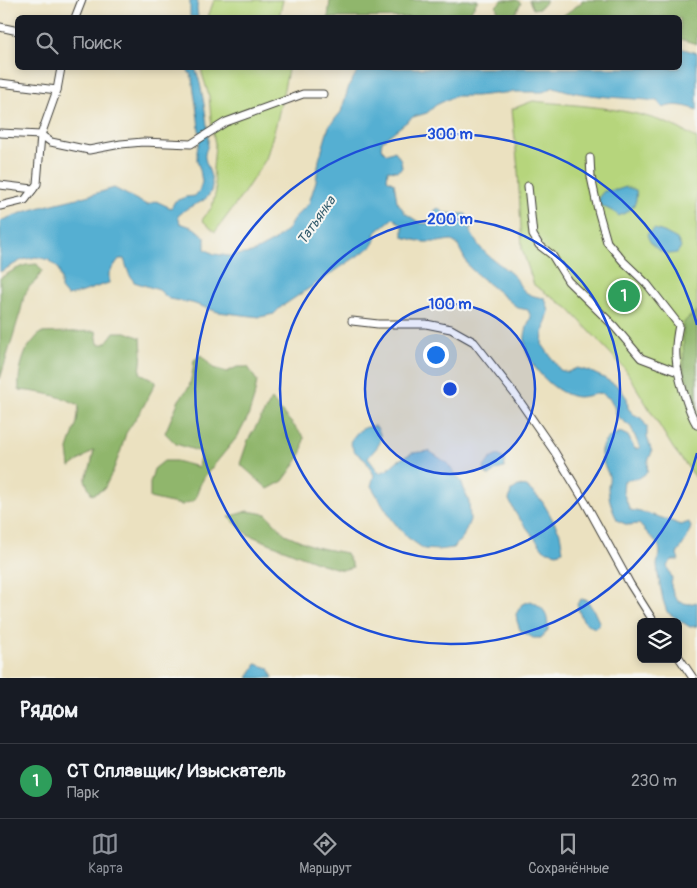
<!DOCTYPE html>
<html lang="ru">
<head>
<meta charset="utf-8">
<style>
	body { margin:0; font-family:Pangolin,sans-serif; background:#242831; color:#f1f3f6 }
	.controls { position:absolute; right:15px; bottom:15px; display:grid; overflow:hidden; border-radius:8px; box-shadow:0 2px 8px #0003 }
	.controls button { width:45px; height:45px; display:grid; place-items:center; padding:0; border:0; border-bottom:1px solid #363941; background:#171b24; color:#f1f3f6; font:25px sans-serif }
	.you { position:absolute; left:435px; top:354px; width:18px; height:18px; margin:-12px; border:4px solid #fff; border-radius:50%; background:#1a73e8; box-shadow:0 0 0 8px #1a73e833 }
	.badge { display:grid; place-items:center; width:32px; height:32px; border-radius:50%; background:#8c9099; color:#fff; font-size:16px; font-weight:700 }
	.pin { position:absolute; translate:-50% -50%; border:2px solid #fff; box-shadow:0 1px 5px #0006 }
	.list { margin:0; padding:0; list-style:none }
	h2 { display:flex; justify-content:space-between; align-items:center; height:65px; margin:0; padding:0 20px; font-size:21px }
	h2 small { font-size:16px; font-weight:400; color:#9ea1a6 }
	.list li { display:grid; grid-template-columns:32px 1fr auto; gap:15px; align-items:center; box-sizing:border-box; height:75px; padding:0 20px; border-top:1px solid #363941 }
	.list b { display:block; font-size:19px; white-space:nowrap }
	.list p { margin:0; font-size:16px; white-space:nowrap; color:#9ea1a6 }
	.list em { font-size:16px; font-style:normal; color:#9ea1a6 }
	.icon { flex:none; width:28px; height:28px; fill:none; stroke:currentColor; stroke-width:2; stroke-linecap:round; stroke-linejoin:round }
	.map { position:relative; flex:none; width:697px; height:678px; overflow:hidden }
	.search { position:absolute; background:#171b24; box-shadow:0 2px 8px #0003; left:15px; right:15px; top:15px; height:55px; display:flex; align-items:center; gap:12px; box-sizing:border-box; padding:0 18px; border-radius:8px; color:#9ea1a6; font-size:19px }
	.sheet { height:140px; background:#171b24 }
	nav { display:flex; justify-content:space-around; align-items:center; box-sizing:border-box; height:70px; border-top:1px solid #363941; background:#171b24; font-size:14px; color:#9ea1a6 }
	nav a { display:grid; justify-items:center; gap:2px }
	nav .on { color:#8c9099 }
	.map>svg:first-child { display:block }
	.green { fill:#b6d57c; stroke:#69784c }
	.forest { fill:#90b66c; stroke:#566944 }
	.water { fill:#54afd2; stroke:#386677 }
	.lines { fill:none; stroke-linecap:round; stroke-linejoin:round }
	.minor-casing { stroke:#3b3a35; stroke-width:9 }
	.minor { stroke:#fff; stroke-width:7 }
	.ring { fill:none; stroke:#1d4ed8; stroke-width:2.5 }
	.labels { text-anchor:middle; stroke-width:4; stroke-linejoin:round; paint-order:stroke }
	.water-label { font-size:14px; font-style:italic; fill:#355e6e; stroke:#f6f6f2 }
	.centre { fill:#1d4ed8; stroke:#f6f6f2; stroke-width:2.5 }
	.ring-label { font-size:15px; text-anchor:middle; font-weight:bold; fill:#1d4ed8; stroke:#f6f6f2; stroke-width:4; stroke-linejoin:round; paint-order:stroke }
</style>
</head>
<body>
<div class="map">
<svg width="697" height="678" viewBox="0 0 697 678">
	<rect width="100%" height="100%" fill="#f6f6f2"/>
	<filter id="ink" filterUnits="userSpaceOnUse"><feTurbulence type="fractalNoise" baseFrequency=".02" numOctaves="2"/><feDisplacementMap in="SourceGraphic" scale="10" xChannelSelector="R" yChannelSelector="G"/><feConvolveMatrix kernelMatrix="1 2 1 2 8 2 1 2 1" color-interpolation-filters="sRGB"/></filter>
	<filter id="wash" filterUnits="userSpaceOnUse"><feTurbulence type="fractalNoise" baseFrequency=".0096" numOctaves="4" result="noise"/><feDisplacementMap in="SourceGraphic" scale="20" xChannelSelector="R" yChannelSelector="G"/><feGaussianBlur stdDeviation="1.12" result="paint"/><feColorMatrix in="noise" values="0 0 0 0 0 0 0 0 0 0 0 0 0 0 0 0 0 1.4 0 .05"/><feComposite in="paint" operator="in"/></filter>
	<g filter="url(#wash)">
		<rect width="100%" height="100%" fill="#ebe1c0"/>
		<g class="green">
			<polygon points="214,0 283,0 279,17 208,17"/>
			<polygon points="202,68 286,68 288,70 277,121 266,159 241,197 215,232 202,220 212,207 216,191 213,169 215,144 212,128 209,96 202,73"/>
			<path d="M 533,101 C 588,107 650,107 697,139 L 697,479 L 673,448 L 625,369 L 568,308 L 534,285 L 522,249 L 518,170 L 512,109 Z"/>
		</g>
		<g class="forest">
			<polygon points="330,0 478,0 467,17 328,18"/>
			<path d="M 502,0 L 517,0 L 521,3 C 515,14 515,18 502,17 L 499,14 L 496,6 Z"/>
			<polygon points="529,0 547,0 540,8 533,9"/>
			<polygon points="582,0 697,0 697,44 680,39 680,18 561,17 581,3"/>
			<polygon points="37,264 42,271 37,280 30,286 24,296 21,310 0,379 0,278 16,269 26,265"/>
			<polygon points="697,311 697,407 684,370 683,324 687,319"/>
			<path d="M 96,331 L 98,344 L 105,344 L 114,332 L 126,332 L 141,338 L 142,353 L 140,373 L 150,378 L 156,382 L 142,409 L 126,433 L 121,450 L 113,471 L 104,489 L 92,495 L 85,480 L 91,465 L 94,450 L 70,467 L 68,449 L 77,422 L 79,405 C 59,395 40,392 19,390 C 18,376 21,362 27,349 C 30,344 36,338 40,333 Z"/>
			<polygon points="201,355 213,368 227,372 237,367 248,367 257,381 254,398 248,417 238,436 205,476 200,485 195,500 182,505 167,502 150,498 150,483 154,469 164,461 176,461 198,467 201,452 176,444 165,433 179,400 189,387 193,370 194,360"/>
			<polygon points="272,399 280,410 304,437 302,452 291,470 283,481 268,489 240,464 248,440"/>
			<polygon points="247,511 266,514 285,534 315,547 346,553 353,567 342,570 322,564 276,546 247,534 229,517"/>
		</g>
		<g class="water">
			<polygon points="190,0 198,0 197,9 198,17 190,17"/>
			<path d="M 680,48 L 697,53 L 697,110 C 687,106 673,103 663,108 L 657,101 C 623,97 586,98 554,87 L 543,92 L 513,92 L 476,96 L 455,96 L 436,105 L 427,113 L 413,117 L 382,141 L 381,148 L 387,154 L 395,151 L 401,160 L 402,168 L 397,171 L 388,170 L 387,179 L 394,183 L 397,201 L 405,213 L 420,223 L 431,224 L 439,219 L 434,211 L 438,208 L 444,213 L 466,214 L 472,225 L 470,230 C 481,256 496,259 515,277 C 518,280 518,284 521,287 C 526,295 536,297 545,298 L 549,311 L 543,333 L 542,344 L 560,370 L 568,372 L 577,368 L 589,371 L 604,378 L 619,387 L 627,398 L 628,408 L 633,414 L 641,418 L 647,427 L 647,437 L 652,452 L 648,461 L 647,472 C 637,482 635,476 624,481 L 623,492 L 630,510 C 648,513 664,518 681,525 L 689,522 L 691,527 L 687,538 L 677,554 L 679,560 L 672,560 L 667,566 L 672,578 L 671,586 L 674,596 L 679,602 L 689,604 L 697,602 L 697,626 L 690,627 L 679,620 L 667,612 L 663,600 L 658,575 L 657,564 L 660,553 L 659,546 L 639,524 L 628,525 L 618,521 C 612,511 609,500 608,488 C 608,484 610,480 609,476 C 606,468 600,459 601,450 C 603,440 612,435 620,432 L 628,436 L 635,449 L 640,448 L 631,427 L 617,416 L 614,407 L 610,399 L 601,393 C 594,394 585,397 578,397 C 556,396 527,365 525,344 C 524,334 527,326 531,317 L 528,310 L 518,308 L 480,277 L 469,267 L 457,244 L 450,240 L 438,242 L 422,242 L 403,237 L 403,226 L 393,218 L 374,234 L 376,239 L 371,247 L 281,307 L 274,314 L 260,317 L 218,312 L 192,303 L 169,299 L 159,290 L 134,282 L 129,274 L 124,259 L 119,259 L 109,273 L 109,283 C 94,287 82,294 67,296 L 61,289 L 61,279 L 58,268 L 49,260 L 36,257 L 22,260 L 0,272 L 0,221 C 37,205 77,200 114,188 L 147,205 L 156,201 L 171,208 L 175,201 L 186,197 L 195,196 L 199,191 L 202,182 L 200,170 L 197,161 L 197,150 L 200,140 L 198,119 L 192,77 L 187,69 L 187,68 L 195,68 C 201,79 209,130 208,143 C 208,148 204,152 205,158 C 207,169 215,179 211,191 C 207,201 198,203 190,207 C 185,209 182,213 178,216 L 180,223 L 194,228 L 205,237 L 205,249 L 214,254 L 229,256 L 252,253 L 274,241 L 289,228 L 293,219 L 309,203 L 316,181 L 319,160 L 329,126 L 341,112 L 349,86 L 359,68 L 680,68 Z"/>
			<path d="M 626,187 L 636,190 C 638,205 632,210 619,216 C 613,210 606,209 599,204 L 599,197 L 604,191 L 617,190 Z"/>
			<path d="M 654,229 L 664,232 L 677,239 L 681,247 L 677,253 C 676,253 670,254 669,254 C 658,252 649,244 647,234 Z"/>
			<path d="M 376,426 C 386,442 378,445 368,458 L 379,473 L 387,470 L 397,461 L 412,453 L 429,451 L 446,462 L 461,481 L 469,502 L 470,520 L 463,537 L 453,548 L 438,550 L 424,549 L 407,537 L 393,521 L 371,486 L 374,475 L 366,461 L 354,451 L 350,442 C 358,430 361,427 376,426 Z"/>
			<polygon points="498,455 506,460 504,468 496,470 490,476 485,473 484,467 490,459"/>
			<polygon points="518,486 527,487 542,501 549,513 560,533 563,551 557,553 544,550 516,514 509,500 511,491"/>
			<path d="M 581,599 L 587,600 L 594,611 L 600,624 L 595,628 C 581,622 581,618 577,604 Z"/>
			<path d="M 531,601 C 545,608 548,614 548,630 L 541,638 L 533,638 L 520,630 L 517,621 L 516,614 L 522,604 Z"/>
			<polygon points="256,664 269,668 273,678 248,678"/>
		</g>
	</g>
	<g filter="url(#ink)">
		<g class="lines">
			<defs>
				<g id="minor">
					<polyline points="75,18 82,0"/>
					<polyline points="0,27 18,31"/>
					<polyline points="0,83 57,90"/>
					<polyline points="0,133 41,135 51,142 89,150 121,144 143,142 191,144 226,122 303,94 323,94"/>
					<path d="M 590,158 L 591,177 L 598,210 L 607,242 L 623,261 L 647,284 L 679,325 C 677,335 675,346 676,357 C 677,374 688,411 697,425"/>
					<polyline points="0,185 33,189"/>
					<polyline points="528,186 533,235 539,245 552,255 568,281 614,326 641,358 678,372"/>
					<polyline points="0,206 25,200 37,184 41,135 57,90 61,68"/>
					<polyline points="352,321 378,324 426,324 451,329 474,342 514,393 554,451 585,502 630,584 654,622"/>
					<polyline points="678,656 693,678"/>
				</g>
			</defs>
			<use href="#minor" class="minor-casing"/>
			<use href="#minor" class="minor"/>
		</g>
	</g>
	<circle cx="450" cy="389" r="85" fill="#1d4ed8" fill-opacity=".12"/>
	<g class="ring">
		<circle cx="450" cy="389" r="85"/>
		<circle cx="450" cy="389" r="170"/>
		<path d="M697 453A255 255 0 1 1 697 325"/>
	</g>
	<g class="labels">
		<g class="water-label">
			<text transform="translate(316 220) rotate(-55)" y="5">Татьянка</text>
		</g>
	</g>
	<circle cx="450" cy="389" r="8" class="centre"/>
	<g class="ring-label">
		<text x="450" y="139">300 m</text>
		<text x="450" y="224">200 m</text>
		<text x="450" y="309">100 m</text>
	</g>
</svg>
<div class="controls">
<button><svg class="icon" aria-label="layers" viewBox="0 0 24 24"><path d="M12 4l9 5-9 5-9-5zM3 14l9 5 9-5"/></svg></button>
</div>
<div class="you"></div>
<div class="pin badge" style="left:624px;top:296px;background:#2e9e5b">1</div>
<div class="search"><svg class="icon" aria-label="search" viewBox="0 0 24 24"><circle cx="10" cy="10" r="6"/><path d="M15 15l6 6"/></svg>Поиск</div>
</div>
<section class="sheet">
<h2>Рядом<small></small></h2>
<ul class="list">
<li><span class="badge" style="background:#2e9e5b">1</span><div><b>СТ Сплавщик/ Изыскатель</b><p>Парк</p></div><em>230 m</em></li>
</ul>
</section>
<nav>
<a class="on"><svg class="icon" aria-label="map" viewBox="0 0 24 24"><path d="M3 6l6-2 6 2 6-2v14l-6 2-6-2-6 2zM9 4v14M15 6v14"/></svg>Карта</a>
<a><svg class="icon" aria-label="directions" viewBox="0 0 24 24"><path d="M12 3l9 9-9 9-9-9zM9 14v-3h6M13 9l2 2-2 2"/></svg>Маршрут</a>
<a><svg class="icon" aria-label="saved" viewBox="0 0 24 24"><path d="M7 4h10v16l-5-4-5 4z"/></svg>Сохранённые</a>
</nav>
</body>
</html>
